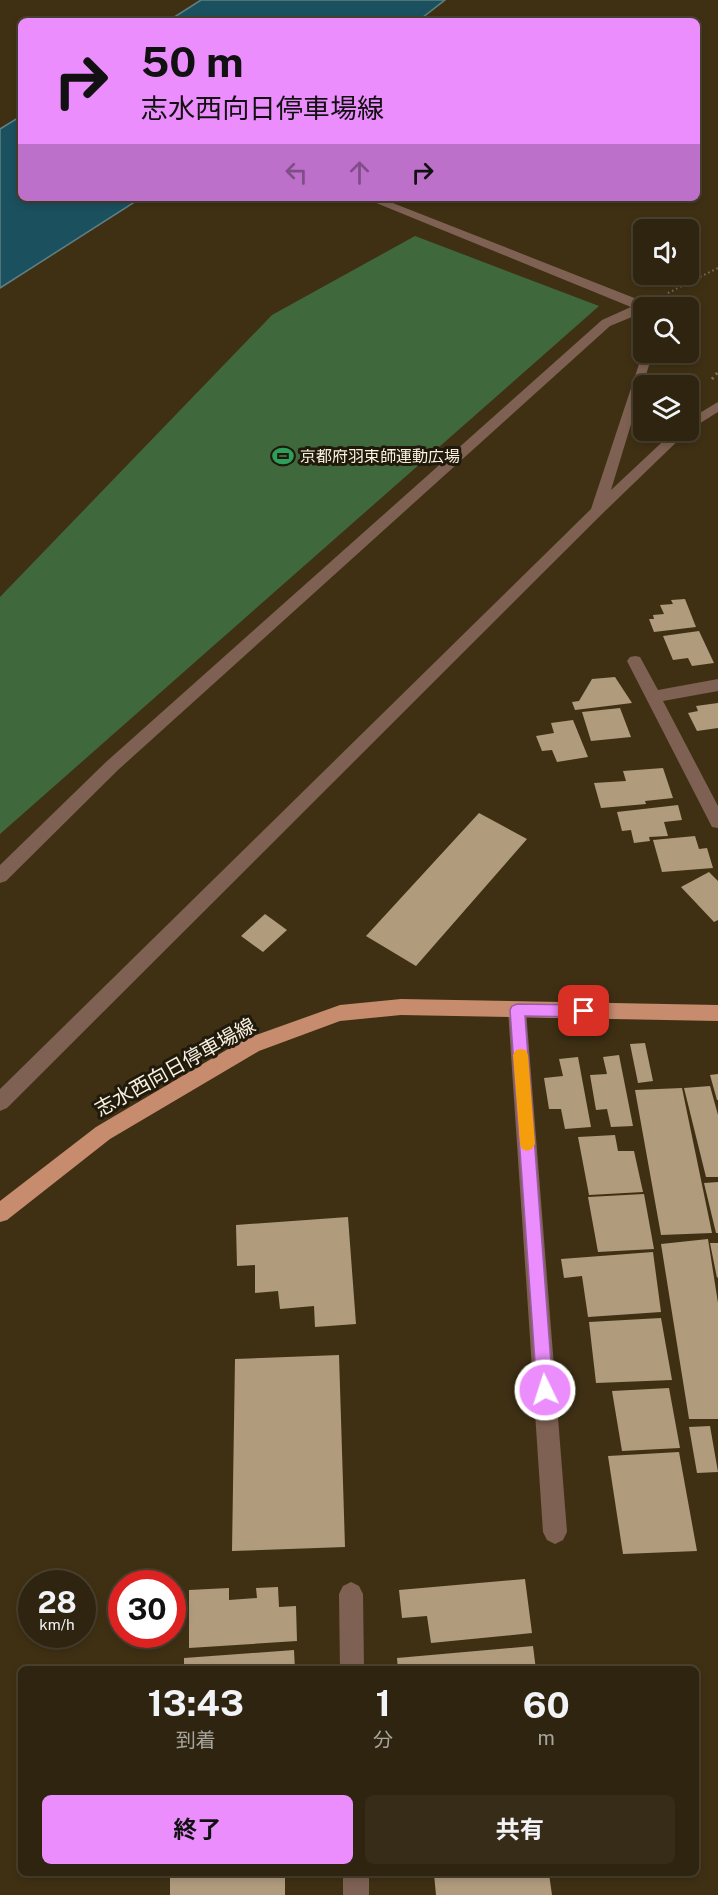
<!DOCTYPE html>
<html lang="ja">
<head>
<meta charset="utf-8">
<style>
	:root { --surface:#2f240f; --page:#372c18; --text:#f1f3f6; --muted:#a7a49e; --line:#4a412f; --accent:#eb8dfc }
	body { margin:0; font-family:"Public Sans","Noto Sans JP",sans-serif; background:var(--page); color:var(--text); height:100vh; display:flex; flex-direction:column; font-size:22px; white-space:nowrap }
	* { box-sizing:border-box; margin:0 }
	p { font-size:20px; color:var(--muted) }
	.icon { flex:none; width:33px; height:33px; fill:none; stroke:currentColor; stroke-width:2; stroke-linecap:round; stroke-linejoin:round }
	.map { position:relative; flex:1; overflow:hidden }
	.drawer { position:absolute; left:18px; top:1666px; width:681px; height:210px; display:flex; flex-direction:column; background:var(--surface); border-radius:9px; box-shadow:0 3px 9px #0003,0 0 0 2px var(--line) }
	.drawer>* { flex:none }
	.banner { position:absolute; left:18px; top:18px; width:682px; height:183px; border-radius:9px; box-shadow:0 3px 9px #0003,0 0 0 2px var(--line); background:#eb8dfc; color:#111; overflow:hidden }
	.controls { position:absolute; left:633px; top:219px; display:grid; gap:12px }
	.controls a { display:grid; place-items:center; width:66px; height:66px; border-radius:9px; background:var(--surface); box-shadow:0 3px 9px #0003,0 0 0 2px var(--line); font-size:30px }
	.speed { position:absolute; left:18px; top:1570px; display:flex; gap:12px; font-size:30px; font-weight:700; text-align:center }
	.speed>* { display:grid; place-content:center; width:78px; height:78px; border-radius:50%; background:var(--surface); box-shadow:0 3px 9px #0003,0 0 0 2px var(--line); line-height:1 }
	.speed small { font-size:15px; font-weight:400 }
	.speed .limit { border:9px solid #d22; background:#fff; color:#111 }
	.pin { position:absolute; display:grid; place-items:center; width:51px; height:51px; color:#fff; margin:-26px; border-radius:12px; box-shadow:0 3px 9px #0006 }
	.me { position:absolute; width:66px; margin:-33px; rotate:356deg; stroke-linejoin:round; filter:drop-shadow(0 0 4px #0008) }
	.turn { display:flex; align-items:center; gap:21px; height:126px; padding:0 24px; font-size:27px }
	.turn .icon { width:78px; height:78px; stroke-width:2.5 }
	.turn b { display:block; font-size:42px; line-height:51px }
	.lanes { display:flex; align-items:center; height:57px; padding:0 24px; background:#0003; justify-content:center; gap:30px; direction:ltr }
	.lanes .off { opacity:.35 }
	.eta { display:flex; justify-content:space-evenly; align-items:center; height:102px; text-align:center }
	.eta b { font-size:36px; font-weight:700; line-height:42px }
	.button { display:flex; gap:12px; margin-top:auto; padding:12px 24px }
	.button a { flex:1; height:69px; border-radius:9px; background:var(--accent); color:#111; font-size:24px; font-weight:700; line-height:69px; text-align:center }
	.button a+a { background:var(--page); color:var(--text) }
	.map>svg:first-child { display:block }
</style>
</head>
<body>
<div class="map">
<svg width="718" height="1895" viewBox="0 0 718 1895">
	<rect width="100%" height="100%" fill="#3f3014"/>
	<path fill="#3f693d" d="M 415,236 L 599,306 L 0,834 L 0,597 L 272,315 Z"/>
	<path fill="#1b505e" stroke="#5e8085" stroke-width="1.5" d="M 201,0 L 445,0 L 418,21 L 168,21 Z
		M 21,116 L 21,198 L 141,198 L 0,288 L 0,129 Z"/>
	<path fill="#b09b7d" d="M 685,599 L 696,627 L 654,632 L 649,619 L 654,619 L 653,615 L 664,614 L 660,605 L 673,604 L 671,600 Z
		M 699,631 L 714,663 L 692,666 L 688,658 L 673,660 L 663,636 Z
		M 615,677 L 632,703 L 575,710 L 572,702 L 579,701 L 592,679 Z
		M 718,703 L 718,728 L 697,731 L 688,713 L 698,711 L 696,706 Z
		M 620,708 L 631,737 L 591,741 L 582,712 Z
		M 573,720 L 588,757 L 557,762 L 552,750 L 542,751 L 536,736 L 554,733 L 551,723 Z
		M 663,768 L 673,798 L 645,801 L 646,804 L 601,808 L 594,783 L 626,781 L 623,771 Z
		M 678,805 L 682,820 L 664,822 L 668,836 L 649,837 L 650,841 L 634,843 L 631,830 L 622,831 L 617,812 Z
		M 479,813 L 527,839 L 416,966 L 366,936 Z
		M 695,836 L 699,849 L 707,848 L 713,868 L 662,872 L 653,840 Z
		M 709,872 L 718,881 L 718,920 L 714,922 L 681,887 Z
		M 265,914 L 287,930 L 263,952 L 241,936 Z
		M 645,1043 L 653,1081 L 638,1083 L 630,1044 Z
		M 619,1055 L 633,1126 L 611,1127 L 607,1109 L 596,1110 L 590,1075 L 607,1074 L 603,1057 Z
		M 578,1057 L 591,1127 L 565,1129 L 561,1109 L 549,1109 L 544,1078 L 563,1076 L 559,1059 Z
		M 718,1074 L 718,1100 L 717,1100 L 710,1075 Z
		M 710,1086 L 718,1115 L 718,1177 L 706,1177 L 684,1088 Z
		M 682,1088 L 712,1233 L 661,1235 L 635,1090 Z
		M 615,1135 L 618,1151 L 634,1151 L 643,1192 L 589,1195 L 578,1137 Z
		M 718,1182 L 718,1233 L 716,1233 L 704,1183 Z
		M 644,1194 L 654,1249 L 598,1252 L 588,1197 Z
		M 348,1217 L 356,1324 L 315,1327 L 314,1306 L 280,1309 L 278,1291 L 255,1293 L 255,1265 L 237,1266 L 236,1225 Z
		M 708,1239 L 718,1303 L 718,1419 L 689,1419 L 661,1244 Z
		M 710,1243 L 718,1243 L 718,1277 L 717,1278 Z
		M 653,1252 L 661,1312 L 588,1317 L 582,1276 L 564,1278 L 561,1259 Z
		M 661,1318 L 672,1380 L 596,1383 L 589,1322 Z
		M 339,1355 L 345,1547 L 232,1551 L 235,1359 Z
		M 669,1388 L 680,1448 L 622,1451 L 612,1391 Z
		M 710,1426 L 718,1472 L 697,1473 L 689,1427 Z
		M 679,1452 L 697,1551 L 623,1554 L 608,1456 Z
		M 525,1579 L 532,1633 L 431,1643 L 427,1616 L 402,1618 L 399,1590 Z
		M 278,1587 L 279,1607 L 296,1606 L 297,1641 L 189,1648 L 189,1590 L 229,1588 L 229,1600 L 257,1598 L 256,1588 Z
		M 533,1646 L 536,1670 L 398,1670 L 397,1658 Z
		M 294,1650 L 295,1670 L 184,1670 L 184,1658 Z
		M 170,1874 L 285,1874 L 285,1895 L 170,1895 Z
		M 434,1874 L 549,1874 L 552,1895 L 436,1895 Z"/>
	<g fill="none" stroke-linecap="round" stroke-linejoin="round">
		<path stroke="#7b6e56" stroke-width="2" stroke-dasharray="1.5 3" stroke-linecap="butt" d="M 668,293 L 718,268"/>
		<path stroke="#7b6e56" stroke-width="3" stroke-dasharray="2 4" stroke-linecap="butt" d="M 712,379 L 718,372"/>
		<path fill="#7e6152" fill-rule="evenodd" d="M 364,198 L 380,198 L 647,303 L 650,308 L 644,308 L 644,312 L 610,326 L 118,770 L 6,881 L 0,883 L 0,865 L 106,762 L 602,320 L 631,307 Z
			M 644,349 L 644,352 L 653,352 L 611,490 L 675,430 L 688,430 L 688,420 L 718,402 L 718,412 L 689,430 L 602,514 L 7,1108 L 0,1111 L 0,1089 L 591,509 Z
			M 635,656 L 640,657 L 658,690 L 718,679 L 718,691 L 663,701 L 718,806 L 718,828 L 712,827 L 627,661 L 630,657 Z
			M 517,1002 L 524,1004 L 526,1010 L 567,1532 L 563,1540 L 555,1544 L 547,1540 L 543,1532 L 508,1010 L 510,1004 Z
			M 351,1582 L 359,1586 L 363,1594 L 364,1670 L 340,1670 L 339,1594 L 343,1586 Z
			M 343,1874 L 369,1874 L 369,1895 L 343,1895 Z"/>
		<path fill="#c78c6e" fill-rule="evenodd" d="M 401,999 L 718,1005 L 718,1021 L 401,1015 L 340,1021 L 259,1051 L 110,1139 L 7,1220 L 0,1222 L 0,1201 L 96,1127 L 245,1039 L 340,1005 Z"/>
	</g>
	<path fill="#eb8dfc" stroke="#995ca4" stroke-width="1.5" d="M 517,1004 L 584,1005 L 589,1006 L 591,1011 L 589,1015 L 584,1017 L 525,1016 L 553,1390 L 551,1396 L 545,1398 L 539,1396 L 537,1390 L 510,1010 L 512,1006 Z"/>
	<path fill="#f59e0b" d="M 521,1049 L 526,1050 L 528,1055 L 535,1144 L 532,1149 L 527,1151 L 522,1149 L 520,1144 L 513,1055 L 516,1050 Z"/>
	<defs>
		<symbol id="stadium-bare" viewBox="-9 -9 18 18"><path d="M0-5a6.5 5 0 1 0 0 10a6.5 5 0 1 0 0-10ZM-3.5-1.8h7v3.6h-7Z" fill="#2e9e5b" stroke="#201a0d" stroke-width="2.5" paint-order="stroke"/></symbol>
	</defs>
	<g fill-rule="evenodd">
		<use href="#stadium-bare" x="268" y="441" width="30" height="30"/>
	</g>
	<g text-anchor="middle" stroke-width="6" stroke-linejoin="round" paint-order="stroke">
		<g font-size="16" fill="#faf0e0" stroke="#201a0d" text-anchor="start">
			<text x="300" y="462">京都府羽束師運動広場</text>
		</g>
		<g font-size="20" fill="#faf0e0" stroke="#201a0d">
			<text transform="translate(175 1067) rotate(-29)" y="7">志水西向日停車場線</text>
		</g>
	</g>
</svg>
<div class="controls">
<a><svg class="icon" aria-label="sound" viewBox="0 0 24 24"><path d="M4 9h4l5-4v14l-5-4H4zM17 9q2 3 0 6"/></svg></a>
<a><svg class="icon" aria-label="search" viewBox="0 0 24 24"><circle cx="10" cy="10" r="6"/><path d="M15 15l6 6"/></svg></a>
<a><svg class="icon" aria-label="layers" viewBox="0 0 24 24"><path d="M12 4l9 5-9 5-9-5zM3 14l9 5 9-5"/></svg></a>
</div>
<div class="speed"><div>28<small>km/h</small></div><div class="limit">30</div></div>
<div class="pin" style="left:584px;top:1011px;background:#d93025"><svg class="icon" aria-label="arrive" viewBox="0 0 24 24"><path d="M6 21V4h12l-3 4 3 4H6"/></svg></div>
<svg class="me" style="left:545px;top:1390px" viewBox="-20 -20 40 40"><circle r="17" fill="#eb8dfc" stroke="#fff" stroke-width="3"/><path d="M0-11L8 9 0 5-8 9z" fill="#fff"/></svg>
<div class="banner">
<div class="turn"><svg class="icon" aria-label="right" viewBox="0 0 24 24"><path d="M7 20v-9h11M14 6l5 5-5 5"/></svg><div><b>50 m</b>志水西向日停車場線</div></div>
<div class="lanes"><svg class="icon off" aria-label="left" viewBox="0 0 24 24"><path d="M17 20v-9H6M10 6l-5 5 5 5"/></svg><svg class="icon off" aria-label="ahead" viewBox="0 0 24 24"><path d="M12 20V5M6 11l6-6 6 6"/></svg><svg class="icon" aria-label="right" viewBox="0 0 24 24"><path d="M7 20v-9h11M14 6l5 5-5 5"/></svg></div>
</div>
<section class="drawer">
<div class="eta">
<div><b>13:43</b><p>到着</p></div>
<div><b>1</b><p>分</p></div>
<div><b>60</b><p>m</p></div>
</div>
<div class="button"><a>終了</a><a>共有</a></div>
</section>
</div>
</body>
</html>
